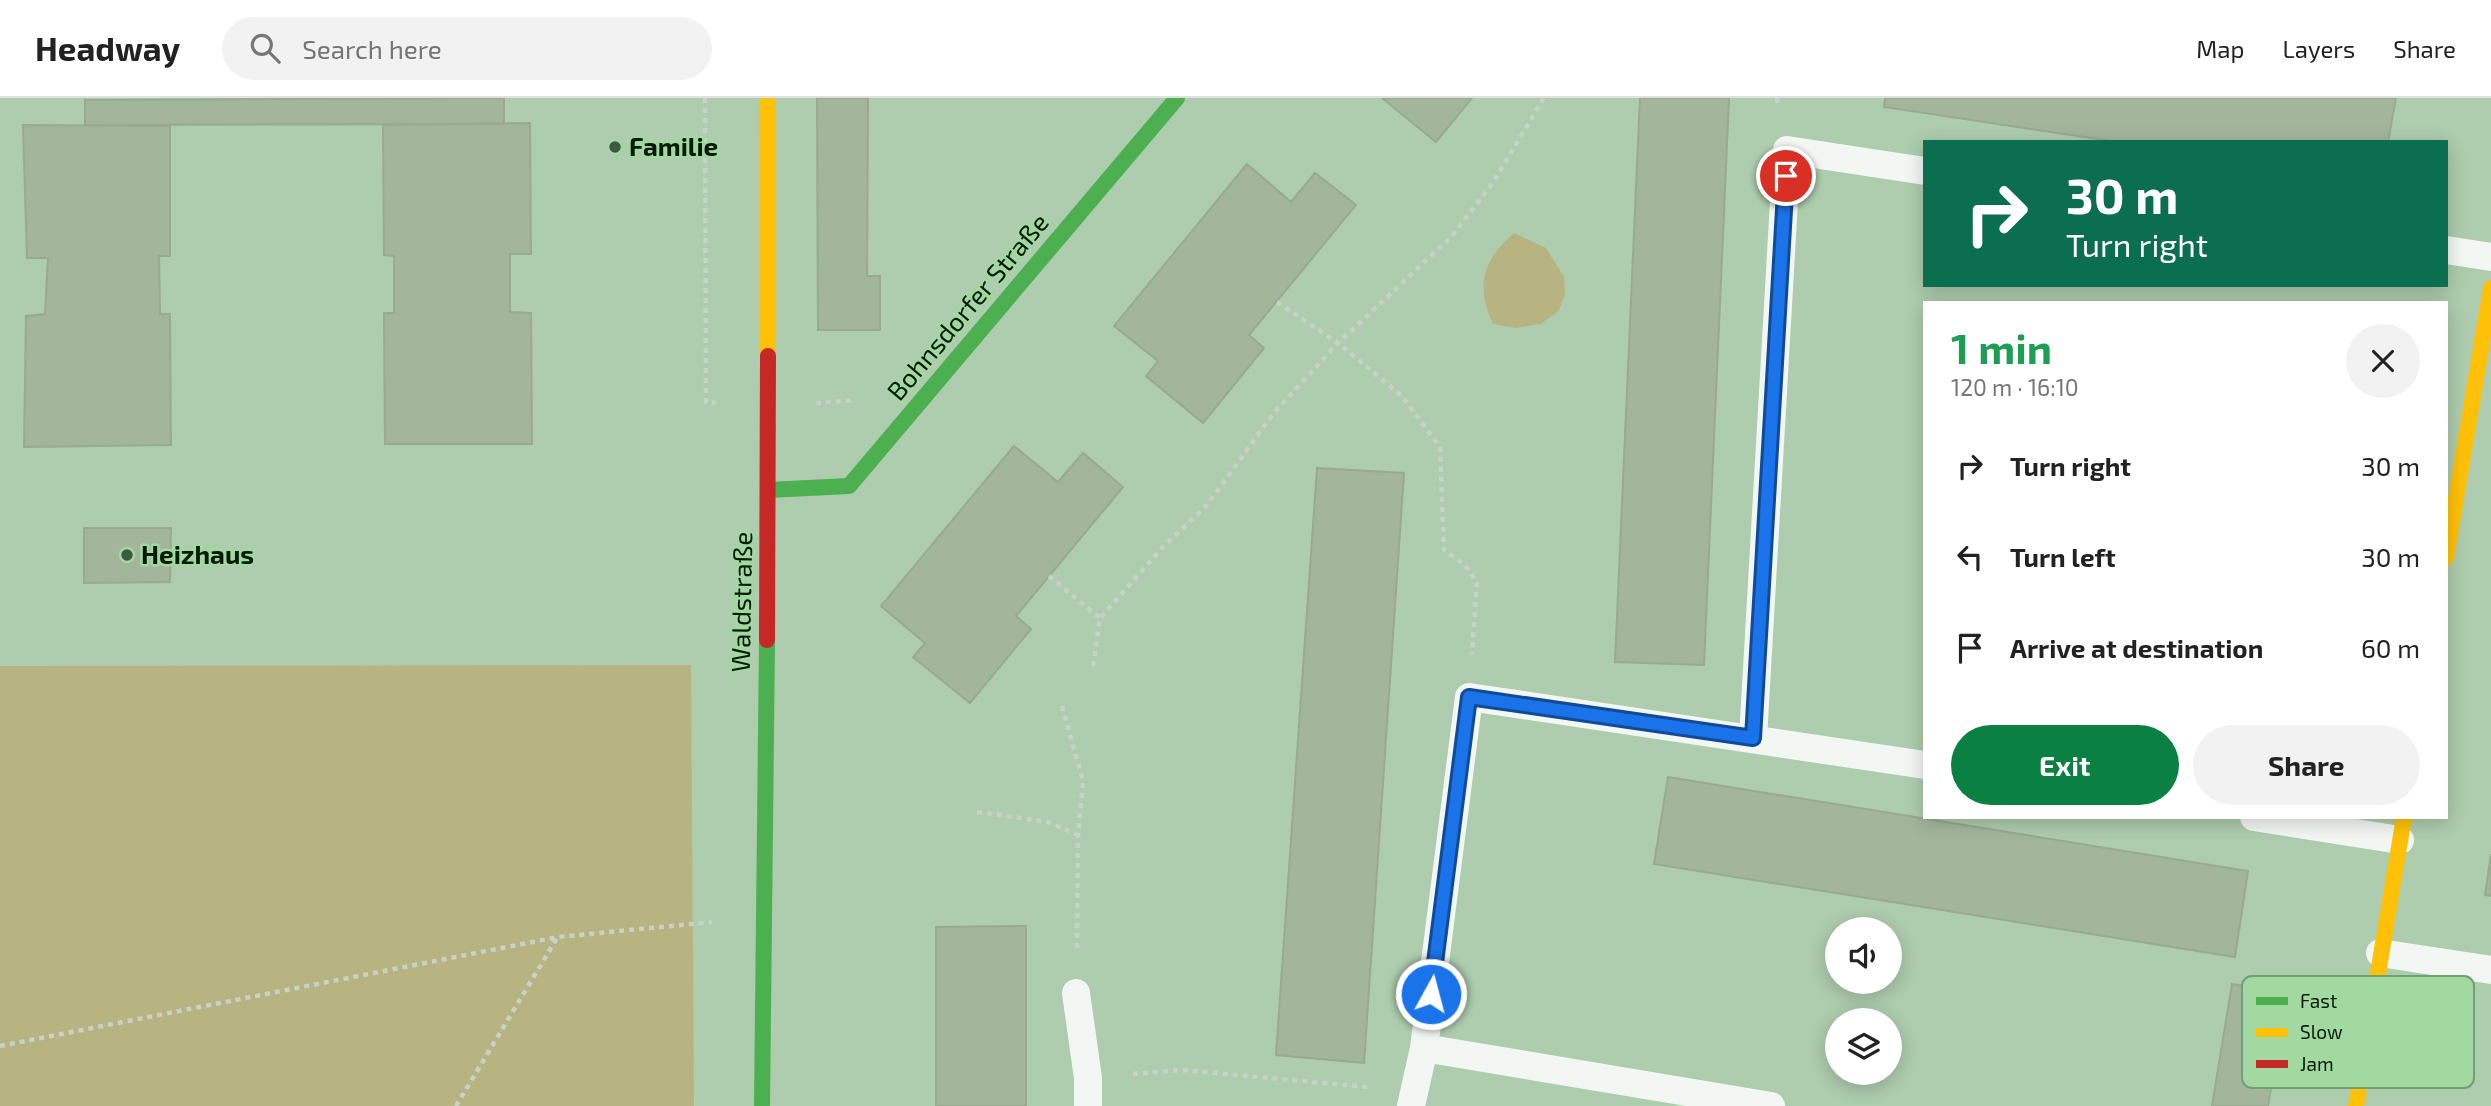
<!DOCTYPE html>
<html lang="en">
<head>
<meta charset="utf-8">
<style>
	:root { --surface:#fff; --page:#f2f2f2; --text:#222; --muted:#767676; --line:#e0e0e0; --accent:#0b8043 }
	body { margin:0; font-family:"Exo 2",sans-serif; background:var(--page); color:var(--text); height:100vh; display:flex; flex-direction:column; font-size:26px; white-space:nowrap }
	* { box-sizing:border-box; margin:0 }
	p { font-size:23px; color:var(--muted) }
	.icon { flex:none; width:38px; height:38px; fill:none; stroke:currentColor; stroke-width:2; stroke-linecap:round; stroke-linejoin:round }
	.map { position:relative; flex:1; overflow:hidden }
	.drawer { position:absolute; left:1923px; top:203px; width:525px; height:518px; display:flex; flex-direction:column; background:var(--surface); border-radius:0px; box-shadow:0 4px 18px #0003 }
	.drawer>* { flex:none }
	.top-card { position:absolute; left:1923px; top:42px; width:525px; height:147px; border-radius:0px; box-shadow:0 4px 18px #0003; background:#0b6e4f; color:#fff; overflow:hidden }
	.tools { position:absolute; left:1825px; top:819px; display:grid; gap:14px }
	.tools a { display:grid; place-items:center; width:77px; height:77px; border-radius:50%; background:var(--surface); box-shadow:0 4px 18px #0003; font-size:35px }
	.pin { position:absolute; display:grid; place-items:center; width:60px; height:60px; color:#fff; margin:-30px; border:4px solid #fff; border-radius:50%; box-shadow:0 2px 7px #0007 }
	.me { position:absolute; width:77px; margin:-38px; rotate:7deg; stroke-linejoin:round; filter:drop-shadow(0 0 5px #0008) }
	.turn { display:flex; align-items:center; gap:24px; height:147px; padding:0 28px; font-size:32px }
	.turn .icon { width:91px; height:91px; stroke-width:2.5 }
	.turn b { display:block; font-size:49px; line-height:60px }
	.round { display:grid; place-items:center; flex:none; width:74px; height:74px; border-radius:37px; background:var(--page) }
	.headline { display:flex; align-items:center; justify-content:space-between; height:119px; padding:0 28px }
	h1 { font-size:42px; font-weight:700; line-height:52px; color:#1e9e55 }
	.primary-button { display:flex; gap:14px; margin-top:auto; padding:14px 28px }
	.primary-button a { flex:1; height:80px; border-radius:42px; background:var(--accent); color:#fff; font-size:28px; font-weight:700; line-height:80px; text-align:center }
	.primary-button a+a { background:var(--page); color:var(--text) }
	ul { padding:0; list-style:none }
	li { display:flex; align-items:center; gap:21px; height:91px; padding:0 28px }
	li div { flex:1 }
	li b { display:block; font-size:26px }
	li em { font-style:normal }
	header { display:flex; align-items:center; gap:42px; box-sizing:border-box; height:98px; padding:0 35px; background:var(--surface); border-bottom:2px solid var(--line) }
	header strong { font-size:33px }
	nav { display:flex; gap:38px; margin-inline-start:auto; font-size:24px }
	.search { width:490px; height:63px; background:var(--page); display:flex; align-items:center; gap:18px; box-sizing:border-box; padding:0 24px; border-radius:38px; color:var(--muted); font-size:26px }
	.map>svg:first-child { display:block }
</style>
</head>
<body>
<header>
<strong>Headway</strong>
<div class="search"><svg class="icon" aria-label="search" viewBox="0 0 24 24"><circle cx="10" cy="10" r="6"/><path d="M15 15l6 6"/></svg>Search here</div>
<nav><a>Map</a><a>Layers</a><a>Share</a></nav>
</header>
<div class="map">
<svg width="2491" height="1008" viewBox="0 0 2491 1008">
	<rect width="100%" height="100%" fill="#aeccae"/>
	<path fill="#b8b481" d="M 1514,135 L 1546,150 L 1564,179 L 1565,197 L 1558,214 L 1541,226 L 1515,230 L 1493,226 C 1475,187 1483,162 1514,135 Z
		M 691,567 L 694,1008 L 0,1008 L 0,568 Z"/>
	<path fill="#a3b69b" stroke="#98aa90" stroke-width="2" d="M 504,0 L 504,26 L 85,27 L 85,2 Z
		M 817,0 L 868,0 L 867,178 L 880,178 L 880,232 L 818,232 Z
		M 1382,0 L 1472,0 L 1436,44 Z
		M 1640,0 L 1729,0 L 1704,567 L 1615,564 Z
		M 1885,0 L 2396,0 L 2388,44 L 2118,44 L 1884,9 Z
		M 530,25 L 531,156 L 510,156 L 510,214 L 531,215 L 532,346 L 385,346 L 384,215 L 394,215 L 394,158 L 384,157 L 383,27 Z
		M 23,27 L 170,28 L 170,158 L 159,158 L 160,216 L 170,216 L 171,347 L 24,349 L 26,218 L 45,216 L 48,160 L 27,160 Z
		M 1247,66 L 1291,104 L 1315,75 L 1356,107 L 1249,237 L 1264,250 L 1203,325 L 1146,278 L 1158,263 L 1114,228 Z
		M 1014,348 L 1058,384 L 1083,355 L 1123,389 L 1016,518 L 1031,531 L 970,605 L 913,559 L 925,545 L 881,508 Z
		M 1317,370 L 1404,375 L 1364,965 L 1276,957 Z
		M 84,430 L 171,430 L 170,484 L 84,485 Z
		M 1668,679 L 2248,773 L 2235,859 L 1654,766 Z
		M 2491,756 L 2491,798 L 2485,797 Z
		M 1026,828 L 1026,1008 L 936,1008 L 936,829 Z
		M 2232,886 L 2287,895 L 2268,1008 L 2212,1008 Z"/>
	<g fill="none" stroke-linecap="round" stroke-linejoin="round">
		<path stroke="#c8d2c8" stroke-width="4.5" stroke-dasharray="5 5" stroke-linecap="butt" d="M 705,0 L 706,304 L 716,305
			M 1777,0 L 1779,10
			M 1277,204 L 1338,245 L 1402,298 L 1440,349 L 1444,452 L 1465,467 L 1477,485 L 1472,556
			M 816,305 L 856,302
			M 1049,478 L 1100,520
			M 1093,568 L 1100,520 L 1162,450 L 1207,407 L 1273,316 L 1338,245 L 1451,139 L 1492,86 L 1544,0
			M 1062,608 L 1083,683 L 1078,737 L 1077,853
			M 977,714 L 1048,724 L 1078,737
			M 0,948 L 558,839 L 712,824
			M 1133,976 L 1182,972 L 1368,989
			M 456,1008 L 557,840"/>
		<path stroke="#f3f7f3" stroke-width="28" d="M 2446,152 L 2491,159
			M 1753,640 L 1787,52 L 1925,73
			M 2254,719 L 2400,742
			M 2380,855 L 2491,872
			M 1076,895 L 1088,980 L 1088,1008
			M 1424,950 L 1771,1008
			M 1411,1008 L 1424,950 L 1469,599 L 1925,667"/>
		<path stroke="#4caf50" stroke-width="16" d="M 768,392 L 849,388 L 1177,0
			M 762,1008 L 767,542"/>
		<path stroke="#ffc107" stroke-width="16" d="M 767,0 L 768,258
			M 2446,460 L 2491,190
			M 2356,1008 L 2404,719"/>
		<path stroke="#c62828" stroke-width="16" d="M 767,542 L 768,258"/>
	</g>
	<g fill="none" stroke-linecap="round" stroke-linejoin="round">
		<defs>
			<path id="route" d="M 1431,896 L 1469,599 L 1753,640 L 1786,78"/>
		</defs>
		<use href="#route" stroke="#114b97" stroke-width="18"/>
		<use href="#route" stroke="#1a73e8" stroke-width="12"/>
	</g>
	<g fill="#405841" stroke="#a1d9a1" stroke-width="2.5">
		<circle cx="615" cy="49" r="7"/>
		<circle cx="127" cy="457" r="7"/>
	</g>
	<g text-anchor="middle" stroke-width="5" stroke-linejoin="round" paint-order="stroke">
		<g font-size="26" font-weight="bold" fill="#051a06" stroke="#a1d9a1" text-anchor="start">
			<text x="629" y="58">Familie</text>
			<text x="141" y="466">Heizhaus</text>
		</g>
		<g font-size="26" fill="#051a06" stroke="#a1d9a1">
			<text transform="translate(968 209) rotate(-50)" y="9">Bohnsdorfer Straße</text>
			<text transform="translate(742 504) rotate(-89)" y="9">Waldstraße</text>
		</g>
	</g>
	<rect x="2242" y="878" width="232" height="112" rx="10" fill="#a1d9a1" stroke="#72a072" stroke-width="2"/>
	<rect x="2256" y="899" width="32" height="8" fill="#4caf50"/>
	<rect x="2256" y="930" width="32" height="9" fill="#ffc107"/>
	<rect x="2256" y="962" width="32" height="8" fill="#c62828"/>
	<g font-size="19" fill="#051a06">
		<text x="2300" y="910">Fast</text>
		<text x="2300" y="941">Slow</text>
		<text x="2300" y="973">Jam</text>
	</g>
</svg>
<div class="tools">
<a><svg class="icon" aria-label="sound" viewBox="0 0 24 24"><path d="M4 9h4l5-4v14l-5-4H4zM17 9q2 3 0 6"/></svg></a>
<a><svg class="icon" aria-label="layers" viewBox="0 0 24 24"><path d="M12 4l9 5-9 5-9-5zM3 14l9 5 9-5"/></svg></a>
</div>
<div class="pin" style="left:1786px;top:78px;background:#d93025"><svg class="icon" aria-label="arrive" viewBox="0 0 24 24"><path d="M6 21V4h12l-3 4 3 4H6"/></svg></div>
<svg class="me" style="left:1431px;top:896px" viewBox="-20 -20 40 40"><circle r="17" fill="#1a73e8" stroke="#fff" stroke-width="3"/><path d="M0-11L8 9 0 5-8 9z" fill="#fff"/></svg>
<div class="top-card">
<div class="turn"><svg class="icon" aria-label="right" viewBox="0 0 24 24"><path d="M7 20v-9h11M14 6l5 5-5 5"/></svg><div><b>30 m</b>Turn right</div></div>
</div>
<section class="drawer">
<div class="headline"><div><h1>1 min</h1><p>120 m · 16:10</p></div><a class="round"><svg class="icon" aria-label="close" viewBox="0 0 24 24"><path d="M6 6l12 12M18 6L6 18"/></svg></a></div>
<ul>
<li><svg class="icon" aria-label="right" viewBox="0 0 24 24"><path d="M7 20v-9h11M14 6l5 5-5 5"/></svg><div><b>Turn right</b></div><em>30 m</em></li>
<li><svg class="icon" aria-label="left" viewBox="0 0 24 24"><path d="M17 20v-9H6M10 6l-5 5 5 5"/></svg><div><b>Turn left</b></div><em>30 m</em></li>
<li><svg class="icon" aria-label="arrive" viewBox="0 0 24 24"><path d="M6 21V4h12l-3 4 3 4H6"/></svg><div><b>Arrive at destination</b></div><em>60 m</em></li>
</ul>
<div class="primary-button"><a>Exit</a><a>Share</a></div>
</section>
</div>
</body>
</html>
